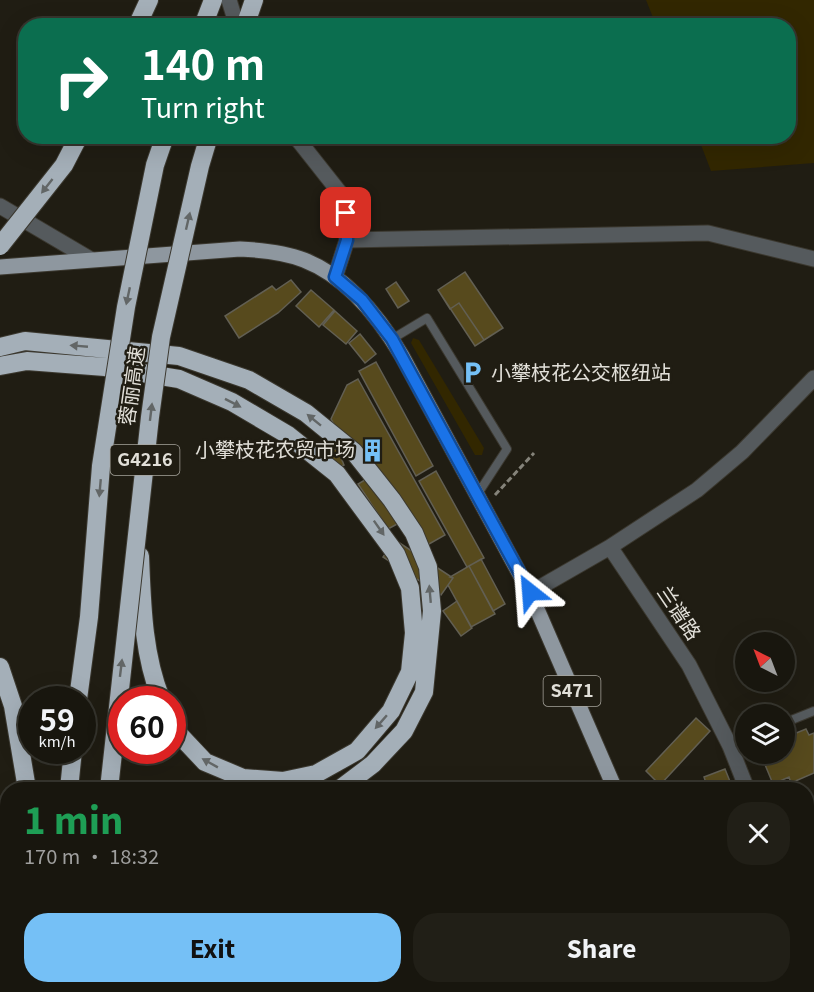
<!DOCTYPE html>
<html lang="en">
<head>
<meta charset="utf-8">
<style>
	:root { --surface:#18160e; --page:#211f17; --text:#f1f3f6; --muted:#9f9f9e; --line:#36352e; --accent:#75c0f6 }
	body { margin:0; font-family:Georgia,"Noto Sans SC",serif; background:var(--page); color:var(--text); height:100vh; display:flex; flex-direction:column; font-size:22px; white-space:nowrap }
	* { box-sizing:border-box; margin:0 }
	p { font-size:20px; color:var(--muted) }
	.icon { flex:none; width:33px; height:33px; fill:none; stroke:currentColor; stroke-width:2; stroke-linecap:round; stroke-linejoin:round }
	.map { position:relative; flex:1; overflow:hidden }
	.drawer { position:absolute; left:0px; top:782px; width:814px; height:212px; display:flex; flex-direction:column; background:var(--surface); border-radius:24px 24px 0 0; box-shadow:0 6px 24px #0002,0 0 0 2px var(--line) }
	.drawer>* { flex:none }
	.hud { position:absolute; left:18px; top:18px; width:778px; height:126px; border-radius:24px; box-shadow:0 6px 24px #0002,0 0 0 2px var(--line); background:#0b6e4f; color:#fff; overflow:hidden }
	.needle { width:39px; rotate:318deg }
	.tools { position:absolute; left:735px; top:632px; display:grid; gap:12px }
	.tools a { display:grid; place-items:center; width:60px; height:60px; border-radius:50%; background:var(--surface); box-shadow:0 6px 24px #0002,0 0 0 2px var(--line); font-size:30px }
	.speed { position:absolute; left:18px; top:686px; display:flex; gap:12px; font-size:30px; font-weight:700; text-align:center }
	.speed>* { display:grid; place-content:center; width:78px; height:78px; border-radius:50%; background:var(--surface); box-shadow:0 6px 24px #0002,0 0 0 2px var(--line); line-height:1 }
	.speed small { font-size:15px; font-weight:400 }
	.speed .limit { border:9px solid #d22; background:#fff; color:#111 }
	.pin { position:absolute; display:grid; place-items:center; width:51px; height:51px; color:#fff; margin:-26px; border-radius:12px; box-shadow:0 3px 9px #0006 }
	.me { position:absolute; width:66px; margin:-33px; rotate:332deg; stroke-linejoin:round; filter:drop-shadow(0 0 4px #0008) }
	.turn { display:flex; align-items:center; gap:21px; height:126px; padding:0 24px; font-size:27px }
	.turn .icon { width:78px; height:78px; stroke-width:2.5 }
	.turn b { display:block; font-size:42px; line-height:51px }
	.round { display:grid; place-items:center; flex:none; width:63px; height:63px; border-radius:24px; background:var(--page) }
	.head { display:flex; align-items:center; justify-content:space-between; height:102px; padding:0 24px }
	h1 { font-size:36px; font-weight:800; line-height:45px; color:#1e9e55 }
	.cta { display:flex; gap:12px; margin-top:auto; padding:12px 24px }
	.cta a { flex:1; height:69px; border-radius:24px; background:var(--accent); color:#111; font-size:24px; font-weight:800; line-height:69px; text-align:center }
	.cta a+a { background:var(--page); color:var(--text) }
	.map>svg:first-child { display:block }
</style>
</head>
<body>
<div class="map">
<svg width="814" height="992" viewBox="0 0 814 992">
	<rect width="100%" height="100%" fill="#201d13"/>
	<path fill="#322700" d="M 646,0 L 814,0 L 814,163 L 711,171 L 698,137 L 789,136 L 789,26 L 656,25 Z
		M 413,338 L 419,340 L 484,448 L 482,455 L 475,455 L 411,343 Z"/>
	<path fill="#574a1d" stroke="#625f53" stroke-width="1.5" d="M 465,272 L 503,328 L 475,346 L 438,290 Z
		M 465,272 L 503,328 L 484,340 L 459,303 L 450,309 L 438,290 Z
		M 291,280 L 301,292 L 278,313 L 239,338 L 225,316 L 272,286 L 276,290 Z
		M 396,282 L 409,301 L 398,308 L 386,289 Z
		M 311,290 L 334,310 L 319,327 L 296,306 Z
		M 335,311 L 357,331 L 346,344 L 323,325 Z
		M 360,334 L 376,354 L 365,363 L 349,343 Z
		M 376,362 L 433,466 L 416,476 L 359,371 Z
		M 358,379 L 445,535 L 422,548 L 399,523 L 388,529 L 358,484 L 365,480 L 331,419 L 347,385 Z
		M 337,448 L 344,465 L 325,472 L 319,455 Z
		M 436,471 L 484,558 L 467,567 L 419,481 Z
		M 395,540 L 453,578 L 441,595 L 383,557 Z
		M 481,559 L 505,604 L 493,611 L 469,566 Z
		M 469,566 L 495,614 L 471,627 L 448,585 L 453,578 L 450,577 Z
		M 457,601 L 472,628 L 461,636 L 443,611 Z
		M 696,718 L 710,731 L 660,785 L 646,771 Z
		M 806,729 L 809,735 L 814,733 L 814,773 L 791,783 L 789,777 L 773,784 L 761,755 L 784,753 L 784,738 Z
		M 725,769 L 733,789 L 708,789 L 704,777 Z"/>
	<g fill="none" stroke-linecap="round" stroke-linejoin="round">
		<defs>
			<path id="lane" d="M 392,339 L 427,318 L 507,449 L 477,495
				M 784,723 L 814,711
				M 730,746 L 746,739"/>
			<path id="street" d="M 229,0 L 237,26
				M 295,136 L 344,198 L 347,240 L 335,277
				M 0,206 L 90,259
				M 347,240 L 708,233 L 814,259
				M 610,547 L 697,490 L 742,452 L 814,378
				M 530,593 L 610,547 L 689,665 L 730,746 L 747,789
				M 807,939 L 814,952"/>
			<path id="primary" d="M 0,267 L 240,249 C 261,250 284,252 304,260 C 348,277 379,317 402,356 L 530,593 L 615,789
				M 706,986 L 709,992"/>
			<path id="highway" d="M 137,26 L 149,0
				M 203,26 L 213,0
				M 245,26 L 254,0
				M 0,347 L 25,341 L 179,356 L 249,380 L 306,413 L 354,452 L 392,500 L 414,533 L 428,567 L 432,611 L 424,692 L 404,731 L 373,764 L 340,789
				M 0,366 L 27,361 L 105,367 L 179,379 L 232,402 L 288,435 L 337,474 L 396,554 L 410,588 L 414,633 L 410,672 L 391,711 L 357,751 L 316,774 L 283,781 L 243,778 L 205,762 L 172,727
				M 140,556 C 142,605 143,654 161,699
				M 0,667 L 13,706 L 27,789
				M 69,789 L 73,750
				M 34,992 L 36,986
				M 81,992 L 82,986
				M 131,992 L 134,986
				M 202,992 L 216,986
				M 355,992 L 359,990"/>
		</defs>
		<use href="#lane" stroke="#3b382f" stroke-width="10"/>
		<use href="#street" stroke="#3b382f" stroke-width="17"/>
		<use href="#primary" stroke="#3b382f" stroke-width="17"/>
		<use href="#highway" stroke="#3b382f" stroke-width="20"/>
		<path stroke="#85837a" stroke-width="3" stroke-dasharray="6 3" stroke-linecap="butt" d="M 495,495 L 534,453"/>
		<use href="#lane" stroke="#555a5d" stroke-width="8"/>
		<use href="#street" stroke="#555a5d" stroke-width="15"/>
		<use href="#primary" stroke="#8e979f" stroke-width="15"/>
		<use href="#highway" stroke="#a4afb8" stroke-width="18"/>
		<defs>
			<path id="highway-bridge" d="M 0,246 L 64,165 L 79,136
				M 78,699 L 89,617 L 101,466 L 126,307 L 155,165 L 165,136
				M 109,789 L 150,417 L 161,337 L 200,166 L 209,136"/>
		</defs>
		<use href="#highway-bridge" stroke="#3b382f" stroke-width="20" stroke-linecap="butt"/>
		<use href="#highway-bridge" stroke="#a4afb8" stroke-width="18"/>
	</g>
	<defs><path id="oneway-solid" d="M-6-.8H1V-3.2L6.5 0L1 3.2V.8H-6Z" transform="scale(1.5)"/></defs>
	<g fill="#626666">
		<use href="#oneway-solid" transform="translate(47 186) rotate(128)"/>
		<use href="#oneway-solid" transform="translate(188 221) rotate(-77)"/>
		<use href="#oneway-solid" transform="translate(128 296) rotate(102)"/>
		<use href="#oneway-solid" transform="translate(79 346) rotate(-175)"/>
		<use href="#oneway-solid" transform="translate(233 403) rotate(27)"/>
		<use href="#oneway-solid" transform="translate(151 412) rotate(-83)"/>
		<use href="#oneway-solid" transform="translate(314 420) rotate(-141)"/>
		<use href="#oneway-solid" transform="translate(100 488) rotate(95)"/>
		<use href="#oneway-solid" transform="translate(379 528) rotate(55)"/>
		<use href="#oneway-solid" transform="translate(430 594) rotate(-95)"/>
		<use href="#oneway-solid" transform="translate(121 668) rotate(-83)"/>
		<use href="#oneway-solid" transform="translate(381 722) rotate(131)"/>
		<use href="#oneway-solid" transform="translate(210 763) rotate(-151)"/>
	</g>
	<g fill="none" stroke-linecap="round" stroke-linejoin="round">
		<defs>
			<path id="route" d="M 346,213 L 347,240 L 335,277 L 362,300 L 392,339 L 530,592"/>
		</defs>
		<use href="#route" stroke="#114b97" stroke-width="15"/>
		<use href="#route" stroke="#1a73e8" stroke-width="10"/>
	</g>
	<defs>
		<symbol id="parking-bare" viewBox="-9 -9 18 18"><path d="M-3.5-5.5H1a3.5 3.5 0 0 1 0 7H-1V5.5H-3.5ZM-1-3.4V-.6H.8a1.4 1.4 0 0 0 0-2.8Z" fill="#75c0f6" stroke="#201d13" stroke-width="2.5" paint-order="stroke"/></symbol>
		<symbol id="building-bare" viewBox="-9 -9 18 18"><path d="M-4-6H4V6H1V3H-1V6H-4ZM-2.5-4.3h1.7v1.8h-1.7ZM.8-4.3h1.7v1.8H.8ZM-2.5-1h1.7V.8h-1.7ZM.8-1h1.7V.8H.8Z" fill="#75c0f6" stroke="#201d13" stroke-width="2.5" paint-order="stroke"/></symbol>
	</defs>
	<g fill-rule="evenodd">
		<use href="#parking-bare" x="456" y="356" width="33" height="33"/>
		<use href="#building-bare" x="356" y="434" width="33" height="33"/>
	</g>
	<g text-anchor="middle" stroke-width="5" stroke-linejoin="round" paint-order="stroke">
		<g fill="#201d13" stroke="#a7a59d" stroke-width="1.5">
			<rect x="110.5" y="445" width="69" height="30" rx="4.5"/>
			<rect x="543.5" y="676" width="57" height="30" rx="4.5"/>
		</g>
		<g font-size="18" font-weight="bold" fill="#e1dfd8">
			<text x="145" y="466">G4216</text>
			<text x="572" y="697">S471</text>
		</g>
		<g font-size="20" fill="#e1dfd8" stroke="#201d13" text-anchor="start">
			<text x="491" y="380">小攀枝花公交枢纽站</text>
			<text x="355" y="457" text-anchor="end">小攀枝花农贸市场</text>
		</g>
		<g font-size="20" fill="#e1dfd8" stroke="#201d13">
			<text transform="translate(132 386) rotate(-82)" y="7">蓉丽高速</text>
			<text transform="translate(679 613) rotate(56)" y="7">兰谱路</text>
		</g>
	</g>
</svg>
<div class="tools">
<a><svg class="needle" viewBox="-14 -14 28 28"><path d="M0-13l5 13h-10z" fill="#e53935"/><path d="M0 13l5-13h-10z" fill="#9f9f9e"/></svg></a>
<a><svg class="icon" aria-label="layers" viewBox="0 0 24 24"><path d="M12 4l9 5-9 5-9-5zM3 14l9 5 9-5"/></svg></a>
</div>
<div class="speed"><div>59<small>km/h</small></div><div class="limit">60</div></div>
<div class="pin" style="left:346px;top:213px;background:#d93025"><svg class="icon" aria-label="arrive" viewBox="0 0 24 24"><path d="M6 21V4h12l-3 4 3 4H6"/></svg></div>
<svg class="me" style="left:530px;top:592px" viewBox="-20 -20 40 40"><path d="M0-17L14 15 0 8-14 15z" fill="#1a73e8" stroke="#fff" stroke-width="4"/></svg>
<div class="hud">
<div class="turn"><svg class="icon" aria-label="right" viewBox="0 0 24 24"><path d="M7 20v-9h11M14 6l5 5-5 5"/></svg><div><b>140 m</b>Turn right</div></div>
</div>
<section class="drawer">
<div class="head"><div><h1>1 min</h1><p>170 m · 18:32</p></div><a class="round"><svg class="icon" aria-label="close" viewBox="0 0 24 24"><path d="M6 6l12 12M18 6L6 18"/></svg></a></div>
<div class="cta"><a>Exit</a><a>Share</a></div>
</section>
</div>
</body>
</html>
